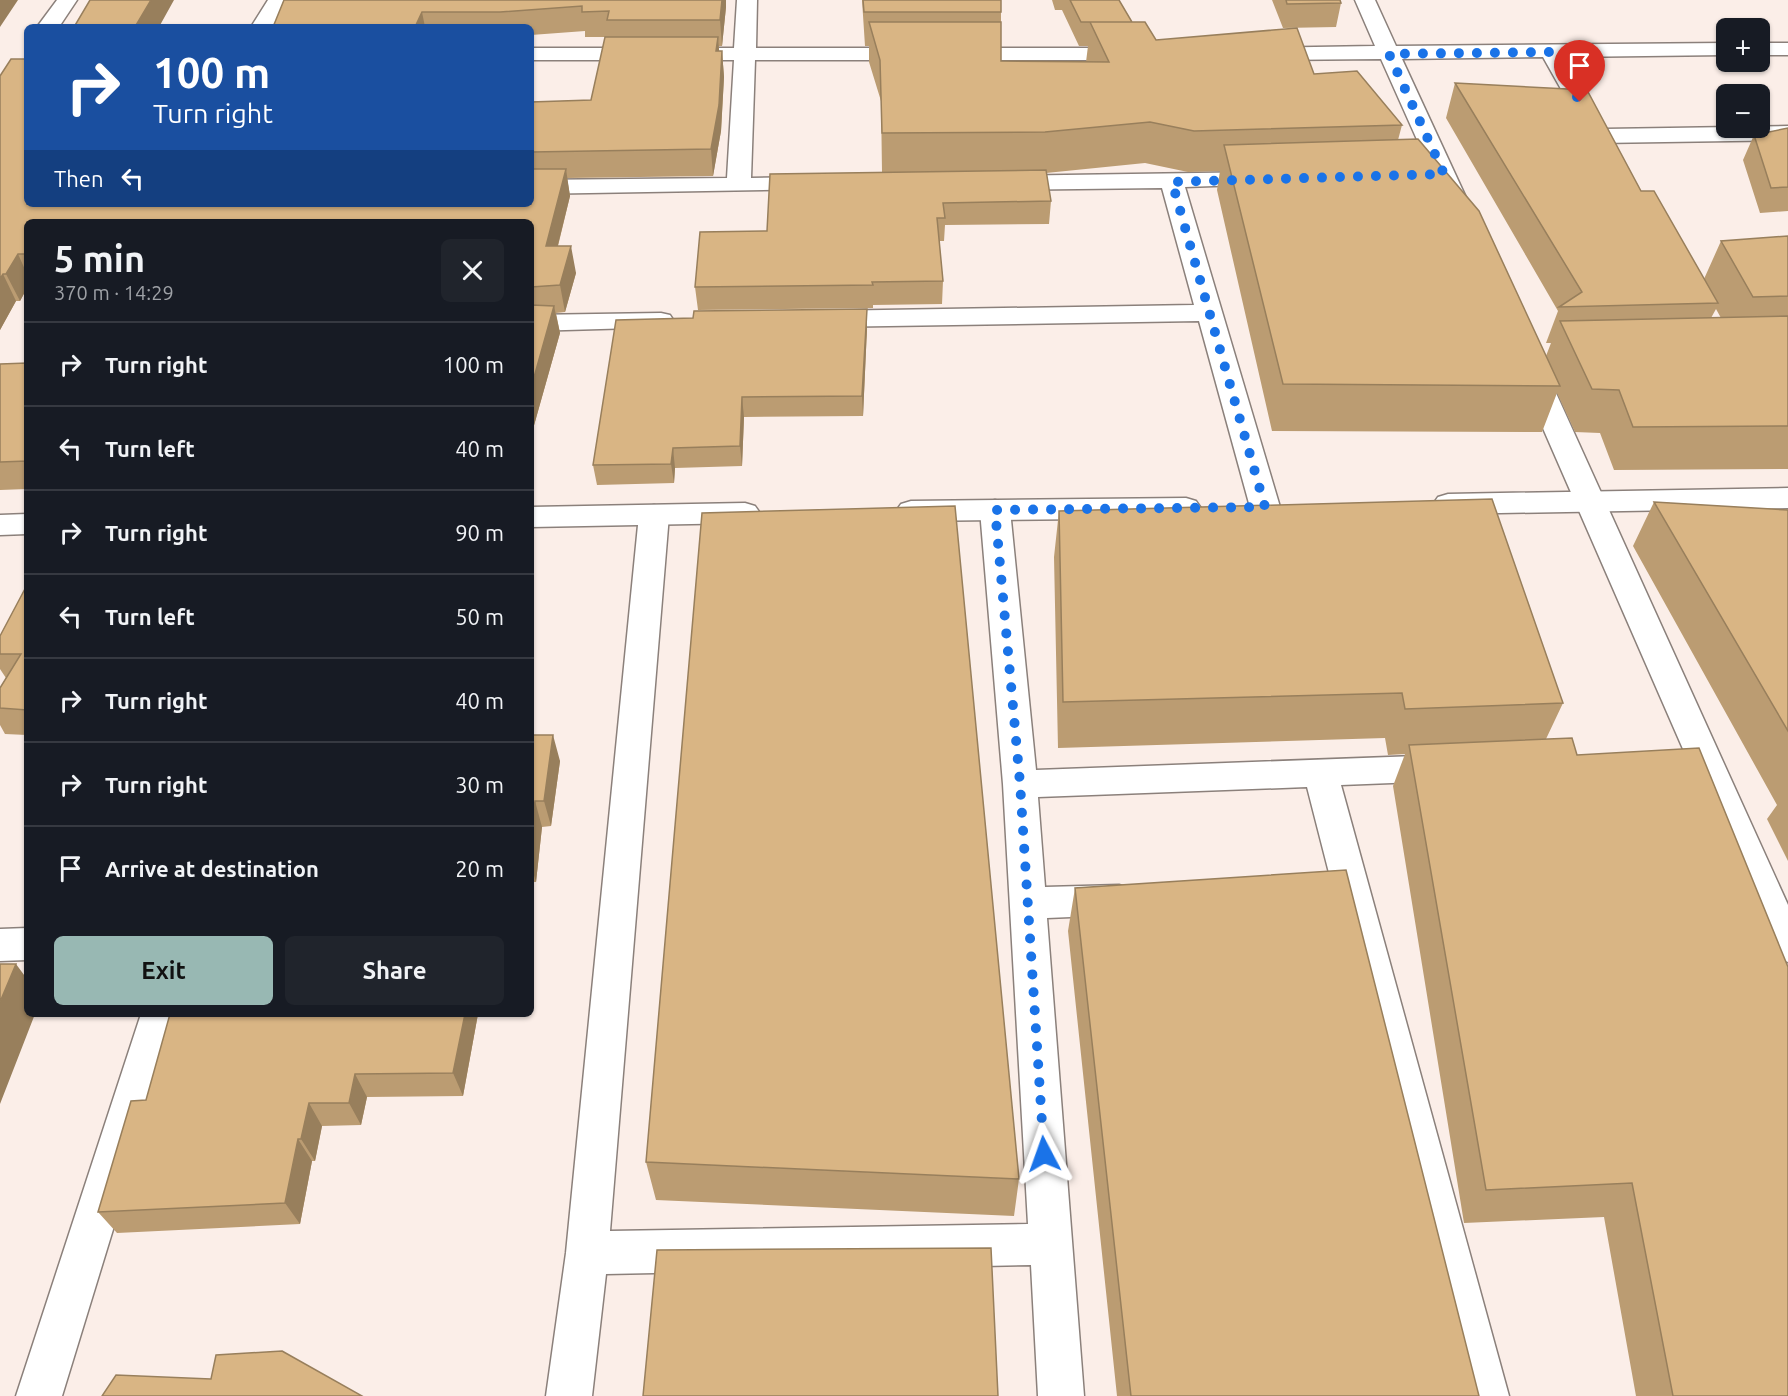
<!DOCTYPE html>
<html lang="en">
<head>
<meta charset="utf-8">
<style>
	:root { --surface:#171b24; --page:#20242c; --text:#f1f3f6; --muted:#9ea1a6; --line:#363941; --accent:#98b8b3 }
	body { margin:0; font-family:Ubuntu,sans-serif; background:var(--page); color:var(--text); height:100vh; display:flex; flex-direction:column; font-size:22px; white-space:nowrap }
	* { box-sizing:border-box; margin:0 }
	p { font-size:20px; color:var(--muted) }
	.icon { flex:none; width:33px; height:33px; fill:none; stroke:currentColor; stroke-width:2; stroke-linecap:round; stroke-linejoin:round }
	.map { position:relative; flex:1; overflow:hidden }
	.side { position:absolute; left:24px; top:219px; width:510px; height:798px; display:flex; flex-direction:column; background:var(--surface); border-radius:9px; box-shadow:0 2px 4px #0004 }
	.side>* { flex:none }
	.banner { position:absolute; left:24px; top:24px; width:510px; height:183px; border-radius:9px; box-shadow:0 2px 4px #0004; background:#1a4fa0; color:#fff; overflow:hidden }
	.fabs { position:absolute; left:1716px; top:18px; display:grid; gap:12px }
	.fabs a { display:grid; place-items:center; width:54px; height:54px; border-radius:9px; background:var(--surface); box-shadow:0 2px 4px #0004; font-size:30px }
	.pin { position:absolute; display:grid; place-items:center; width:51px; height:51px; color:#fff; margin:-62px -26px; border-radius:50% 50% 50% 0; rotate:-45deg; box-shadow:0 0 6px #0007 }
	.pin .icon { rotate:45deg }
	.me { position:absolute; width:66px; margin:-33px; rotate:356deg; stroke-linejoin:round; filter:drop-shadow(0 0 4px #0008) }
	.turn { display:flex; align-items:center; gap:21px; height:126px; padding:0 30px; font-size:27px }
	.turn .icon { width:78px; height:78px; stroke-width:2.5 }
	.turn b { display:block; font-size:42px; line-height:51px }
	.then { display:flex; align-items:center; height:57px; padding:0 30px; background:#0003; gap:12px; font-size:22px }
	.round { display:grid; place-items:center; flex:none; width:63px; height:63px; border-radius:9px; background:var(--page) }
	.headline { display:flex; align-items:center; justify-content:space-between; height:102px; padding:0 30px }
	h1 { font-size:36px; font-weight:700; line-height:45px }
	.action { display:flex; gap:12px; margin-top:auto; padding:12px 30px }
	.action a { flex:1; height:69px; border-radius:9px; background:var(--accent); color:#111; font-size:24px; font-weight:700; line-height:69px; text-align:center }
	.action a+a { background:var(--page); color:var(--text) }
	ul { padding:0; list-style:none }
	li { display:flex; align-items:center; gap:18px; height:84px; padding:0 30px; border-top:2px solid var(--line) }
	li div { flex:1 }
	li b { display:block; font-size:22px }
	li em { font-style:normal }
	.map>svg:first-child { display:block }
</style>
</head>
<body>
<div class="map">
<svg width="1788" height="1396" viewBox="0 0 1788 1396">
	<rect width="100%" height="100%" fill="#fbeee8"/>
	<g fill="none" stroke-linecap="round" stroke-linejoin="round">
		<defs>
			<path id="street" d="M 268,0 L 288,0 L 273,27 L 251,27 Z
				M 737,0 L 757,0 L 756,48 L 1132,48 L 1140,49 L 1143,54 L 1140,59 L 1132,60 L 755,60 L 751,178 L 814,177 L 822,179 L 826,184 L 822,189 L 531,194 L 531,180 L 727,178 L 734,60 L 531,60 L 531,48 L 734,48 Z
				M 1355,0 L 1375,0 L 1396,46 L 1726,43 L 1726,55 L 1565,57 L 1605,129 L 1788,126 L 1788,140 L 1599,143 L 1591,141 L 1588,136 L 1589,134 L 1583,128 L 1543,57 L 1402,59 L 1469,204 L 1466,209 L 1457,211 L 1448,209 L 1381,59 L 1262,60 L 1254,59 L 1251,54 L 1254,49 L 1262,48 L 1375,46 Z
				M 1760,43 L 1788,43 L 1788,55 L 1760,55 Z
				M 1264,172 L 1272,174 L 1276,179 L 1272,184 L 1185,187 L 1280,507 L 1275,514 L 1265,517 L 1255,514 L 1250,507 L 1199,321 L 824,327 L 815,325 L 811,319 L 815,313 L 824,311 L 1194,305 L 1162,188 L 1004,190 L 996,188 L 992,183 L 996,178 L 1004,176 Z
				M 661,313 L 670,315 L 674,321 L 670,327 L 531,331 L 531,315 Z
				M 1532,363 L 1542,365 L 1546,371 L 1788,905 L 1788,962 L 1775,957 L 1769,946 L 1518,371 L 1522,365 Z
				M 995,500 L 1005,503 L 1010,510 L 1036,770 L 1443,755 L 1455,759 L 1460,768 L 1455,777 L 1443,781 L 1341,785 L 1509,1396 L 1463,1396 L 1307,787 L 1038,797 L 1045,887 L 1119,885 L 1132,889 L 1137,900 L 1132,911 L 1119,915 L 1047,918 L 1084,1396 L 1038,1396 L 1031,1265 L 606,1274 L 592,1396 L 546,1396 L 566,1253 L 639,515 L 643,508 L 654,505 L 665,508 L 669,515 L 610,1231 L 1028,1224 L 1003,784 L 980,510 L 985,503 Z
				M 27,928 L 27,960 L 0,961 L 0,929 Z
				M 141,1014 L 179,1014 L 62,1396 L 16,1396 Z"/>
			<path id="secondary" d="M 57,0 L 77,0 L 59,27 L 37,27 Z
				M 1788,488 L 1788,508 L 1448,514 L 1438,511 L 1433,504 L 1438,497 L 1448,494 Z
				M 1186,498 L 1196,501 L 1201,508 L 1196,515 L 1186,518 L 911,521 L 901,518 L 896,511 L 901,504 L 911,501 Z
				M 745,503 L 755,506 L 760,513 L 755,520 L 745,523 L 531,527 L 531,507 Z
				M 27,514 L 27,534 L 0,535 L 0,515 Z"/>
		</defs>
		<use href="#street" stroke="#8b807b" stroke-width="3"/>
		<use href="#secondary" stroke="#8b807b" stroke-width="3"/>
		<use href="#street" fill="#fff" fill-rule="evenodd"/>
		<use href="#secondary" fill="#fff" fill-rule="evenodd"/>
	</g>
	<path fill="#bb9c72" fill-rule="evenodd" d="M 284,0 L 726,0 L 726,7 L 722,46 L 719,46 L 719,51 L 722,51 L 724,77 L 721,131 L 713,176 L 567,178 L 570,196 L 558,246 L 576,273 L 565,312 L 556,313 L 560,333 L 531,436 L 531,222 L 27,222 L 27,288 L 20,301 L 16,301 L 0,330 L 0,76 L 27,204 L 531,204 L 531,102 L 591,100 L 610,37 L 585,37 L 585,31 L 531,35 L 531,27 L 273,27 Z
		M 862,0 L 1001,0 L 1001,61 L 1086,62 L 1088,46 L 1079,46 L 1062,10 L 1055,10 L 1052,0 L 1119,0 L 1132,22 L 1156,40 L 1314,74 L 1402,125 L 1398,140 L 1546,356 L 1551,343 L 1546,343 L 1558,311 L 1446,118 L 1455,83 L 1641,191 L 1704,279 L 1721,241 L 1788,236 L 1788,469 L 1614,470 L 1600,433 L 1575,432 L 1557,393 L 1542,432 L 1272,431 L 1217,190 L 1220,171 L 1188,172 L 1145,163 L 1046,173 L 1051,201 L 1049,224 L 945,225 L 944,241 L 939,241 L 943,281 L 942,304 L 873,305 L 873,308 L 698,310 L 695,287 L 767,231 L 882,172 L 881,101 L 869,62 L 869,46 L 865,46 ZM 1716,309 L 1721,318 L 1711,318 Z
		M 1272,0 L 1340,0 L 1341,3 L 1336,27 L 1283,28 Z
		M 1788,128 L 1788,211 L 1760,213 L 1743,160 L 1754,135 Z
		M 867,328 L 863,416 L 744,417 L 742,466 L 675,468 L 674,483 L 597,485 L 593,465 Z
		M 27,363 L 27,489 L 0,490 L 0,364 Z
		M 1654,502 L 1788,510 L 1788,861 L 1767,819 L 1777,805 L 1633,546 Z
		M 1059,511 L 1563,703 L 1546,739 L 1788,1396 L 1636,1396 L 1604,1217 L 1464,1223 L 1393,786 L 1405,754 L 1388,755 L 1385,738 L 1058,748 L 1054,557 Z
		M 27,585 L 27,735 L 5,734 L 0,725 L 0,688 L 6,678 L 0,669 L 0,636 Z
		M 531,735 L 560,761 L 551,826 L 542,827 L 536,882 L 531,882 L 531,883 Z
		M 1075,888 L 1479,1396 L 1117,1396 L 1068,931 Z
		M 478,1014 L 463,1096 L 367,1097 L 361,1125 L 322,1126 L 315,1161 L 312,1161 L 300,1224 L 117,1233 L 98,1212 L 146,1100 Z
		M 646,1162 L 1019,1179 L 1014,1216 L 656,1200 Z"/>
	<path fill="#987f5c" d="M 0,0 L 18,0 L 0,27 Z
		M 151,0 L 174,0 L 159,27 L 135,27 Z
		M 722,0 L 726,0 L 726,7 L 722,46 L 720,20 Z
		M 422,12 L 425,27 L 415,27 Z
		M 718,37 L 720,62 L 716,51 Z
		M 722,51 L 724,77 L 721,131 L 713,176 L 711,149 Z
		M 566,169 L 570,196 L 551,273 L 546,246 Z
		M 571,246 L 576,273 L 565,312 L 560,285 Z
		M 18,254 L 27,274 L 27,288 L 20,301 L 6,274 Z
		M 3,274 L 16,301 L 0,330 L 0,279 Z
		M 554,306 L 560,333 L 531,436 L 531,388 Z
		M 867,309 L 867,328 L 863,416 L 862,396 Z
		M 742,397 L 744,417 L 742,466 L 740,446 Z
		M 673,448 L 675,468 L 674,483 L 671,464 Z
		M 553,735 L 560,761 L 551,826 L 544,801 Z
		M 535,801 L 542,827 L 536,882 L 531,865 L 531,834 Z
		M 16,964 L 27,979 L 27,1014 L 35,1014 L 0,1104 L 0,1002 Z
		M 465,1014 L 478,1014 L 463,1096 L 453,1073 Z
		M 355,1074 L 367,1097 L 361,1125 L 349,1103 Z
		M 309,1103 L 322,1126 L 315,1161 L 301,1139 Z
		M 298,1139 L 312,1161 L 300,1224 L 285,1203 Z"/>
	<path fill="#d9b584" stroke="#987f5c" stroke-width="1.5" d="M 90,0 L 151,0 L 135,27 L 74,27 Z
		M 284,0 L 722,0 L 720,20 L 607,20 L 609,11 L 582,12 L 582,6 L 500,12 L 422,12 L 415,27 L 273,27 Z
		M 863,0 L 1001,0 L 1001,12 L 864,12 Z
		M 1070,0 L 1119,0 L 1132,22 L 1081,22 Z
		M 1286,0 L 1340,0 L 1341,3 L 1287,4 Z
		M 869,22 L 1001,22 L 1001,61 L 1109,62 L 1090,22 L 1145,22 L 1156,40 L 1297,28 L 1314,74 L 1357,71 L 1402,125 L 1194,131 L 1150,122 L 1045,132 L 882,133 L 880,60 Z
		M 605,37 L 718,37 L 716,51 L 722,51 L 719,105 L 711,149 L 531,152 L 531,102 L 591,100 Z
		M 11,59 L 27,59 L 27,204 L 531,204 L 531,169 L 566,169 L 546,246 L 571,246 L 560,285 L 531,287 L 531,222 L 27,222 L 27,254 L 18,254 L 6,274 L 3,274 L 0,279 L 0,76 Z
		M 1455,83 L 1587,90 L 1641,191 L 1654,191 L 1718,303 L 1559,307 L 1582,292 Z
		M 1788,128 L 1788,187 L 1771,188 L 1754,135 Z
		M 1418,139 L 1479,211 L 1560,386 L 1283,384 L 1224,145 Z
		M 1046,170 L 1051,201 L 943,203 L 945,218 L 937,218 L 943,281 L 872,282 L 873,285 L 695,287 L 700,232 L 767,231 L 770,174 Z
		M 1788,236 L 1788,296 L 1753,297 L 1721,241 Z
		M 531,305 L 554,306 L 531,388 Z
		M 867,309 L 862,396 L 742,397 L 740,446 L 673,448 L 671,464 L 593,465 L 616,320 L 693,318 L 694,311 Z
		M 1788,316 L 1788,426 L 1633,427 L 1619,390 L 1592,389 L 1560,321 Z
		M 27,363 L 27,461 L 0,462 L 0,364 Z
		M 1492,499 L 1563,703 L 1405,709 L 1402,693 L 1063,702 L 1059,511 Z
		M 1654,502 L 1788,510 L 1788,731 Z
		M 955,506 L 1019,1179 L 646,1162 L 702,513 Z
		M 27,585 L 27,710 L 0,708 L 0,688 L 21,654 L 0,654 L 0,636 Z
		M 531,735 L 553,735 L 544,801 L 535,801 L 531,834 Z
		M 1572,738 L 1577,755 L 1699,748 L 1788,967 L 1788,1396 L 1673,1396 L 1632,1183 L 1486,1190 L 1409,745 Z
		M 1346,870 L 1479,1396 L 1131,1396 L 1075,888 Z
		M 0,964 L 16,964 L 0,1002 Z
		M 170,1014 L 465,1014 L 453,1073 L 355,1074 L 349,1103 L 309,1103 L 301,1139 L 298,1139 L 285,1203 L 98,1212 L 131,1101 L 146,1100 Z
		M 991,1248 L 998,1396 L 643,1396 L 657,1250 Z
		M 282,1351 L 362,1396 L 102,1396 L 116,1375 L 211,1379 L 216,1355 Z"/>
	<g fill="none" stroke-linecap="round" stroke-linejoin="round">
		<path stroke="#1a73e8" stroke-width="10" stroke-dasharray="0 18" d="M 1044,1154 L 1020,783 L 995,510 L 1265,507 L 1172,182 L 1444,174 L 1389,54 L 1551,52 L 1580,102"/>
	</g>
</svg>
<div class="fabs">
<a>+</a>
<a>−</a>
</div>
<div class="pin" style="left:1580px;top:102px;background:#d93025"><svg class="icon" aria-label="arrive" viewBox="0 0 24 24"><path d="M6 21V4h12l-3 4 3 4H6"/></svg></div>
<svg class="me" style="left:1044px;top:1154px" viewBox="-20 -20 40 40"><path d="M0-17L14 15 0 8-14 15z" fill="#1a73e8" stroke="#fff" stroke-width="4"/></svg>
<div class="banner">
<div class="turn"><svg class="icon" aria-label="right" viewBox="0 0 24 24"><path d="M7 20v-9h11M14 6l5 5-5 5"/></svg><div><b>100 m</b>Turn right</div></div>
<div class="then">Then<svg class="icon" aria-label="left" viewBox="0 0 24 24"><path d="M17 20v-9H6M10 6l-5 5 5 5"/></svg></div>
</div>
<section class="side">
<div class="headline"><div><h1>5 min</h1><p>370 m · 14:29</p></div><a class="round"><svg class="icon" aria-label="close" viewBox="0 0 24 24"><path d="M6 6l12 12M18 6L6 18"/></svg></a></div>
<ul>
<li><svg class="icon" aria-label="right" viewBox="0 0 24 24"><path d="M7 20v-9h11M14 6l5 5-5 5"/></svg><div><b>Turn right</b></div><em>100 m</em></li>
<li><svg class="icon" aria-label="left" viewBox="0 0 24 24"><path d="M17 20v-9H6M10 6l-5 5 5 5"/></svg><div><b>Turn left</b></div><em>40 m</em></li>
<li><svg class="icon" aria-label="right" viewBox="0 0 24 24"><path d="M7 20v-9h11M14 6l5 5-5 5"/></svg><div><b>Turn right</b></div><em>90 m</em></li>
<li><svg class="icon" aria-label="left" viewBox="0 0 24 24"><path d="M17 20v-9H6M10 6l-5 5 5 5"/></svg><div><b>Turn left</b></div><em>50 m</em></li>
<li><svg class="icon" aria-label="right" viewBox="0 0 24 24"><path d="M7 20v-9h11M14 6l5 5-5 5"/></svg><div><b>Turn right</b></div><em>40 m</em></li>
<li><svg class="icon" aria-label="right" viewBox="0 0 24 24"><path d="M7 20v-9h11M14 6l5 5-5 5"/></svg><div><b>Turn right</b></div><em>30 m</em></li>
<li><svg class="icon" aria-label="arrive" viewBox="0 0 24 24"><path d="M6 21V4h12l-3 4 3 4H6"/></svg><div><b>Arrive at destination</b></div><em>20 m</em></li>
</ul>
<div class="action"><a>Exit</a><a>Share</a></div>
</section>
</div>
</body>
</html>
